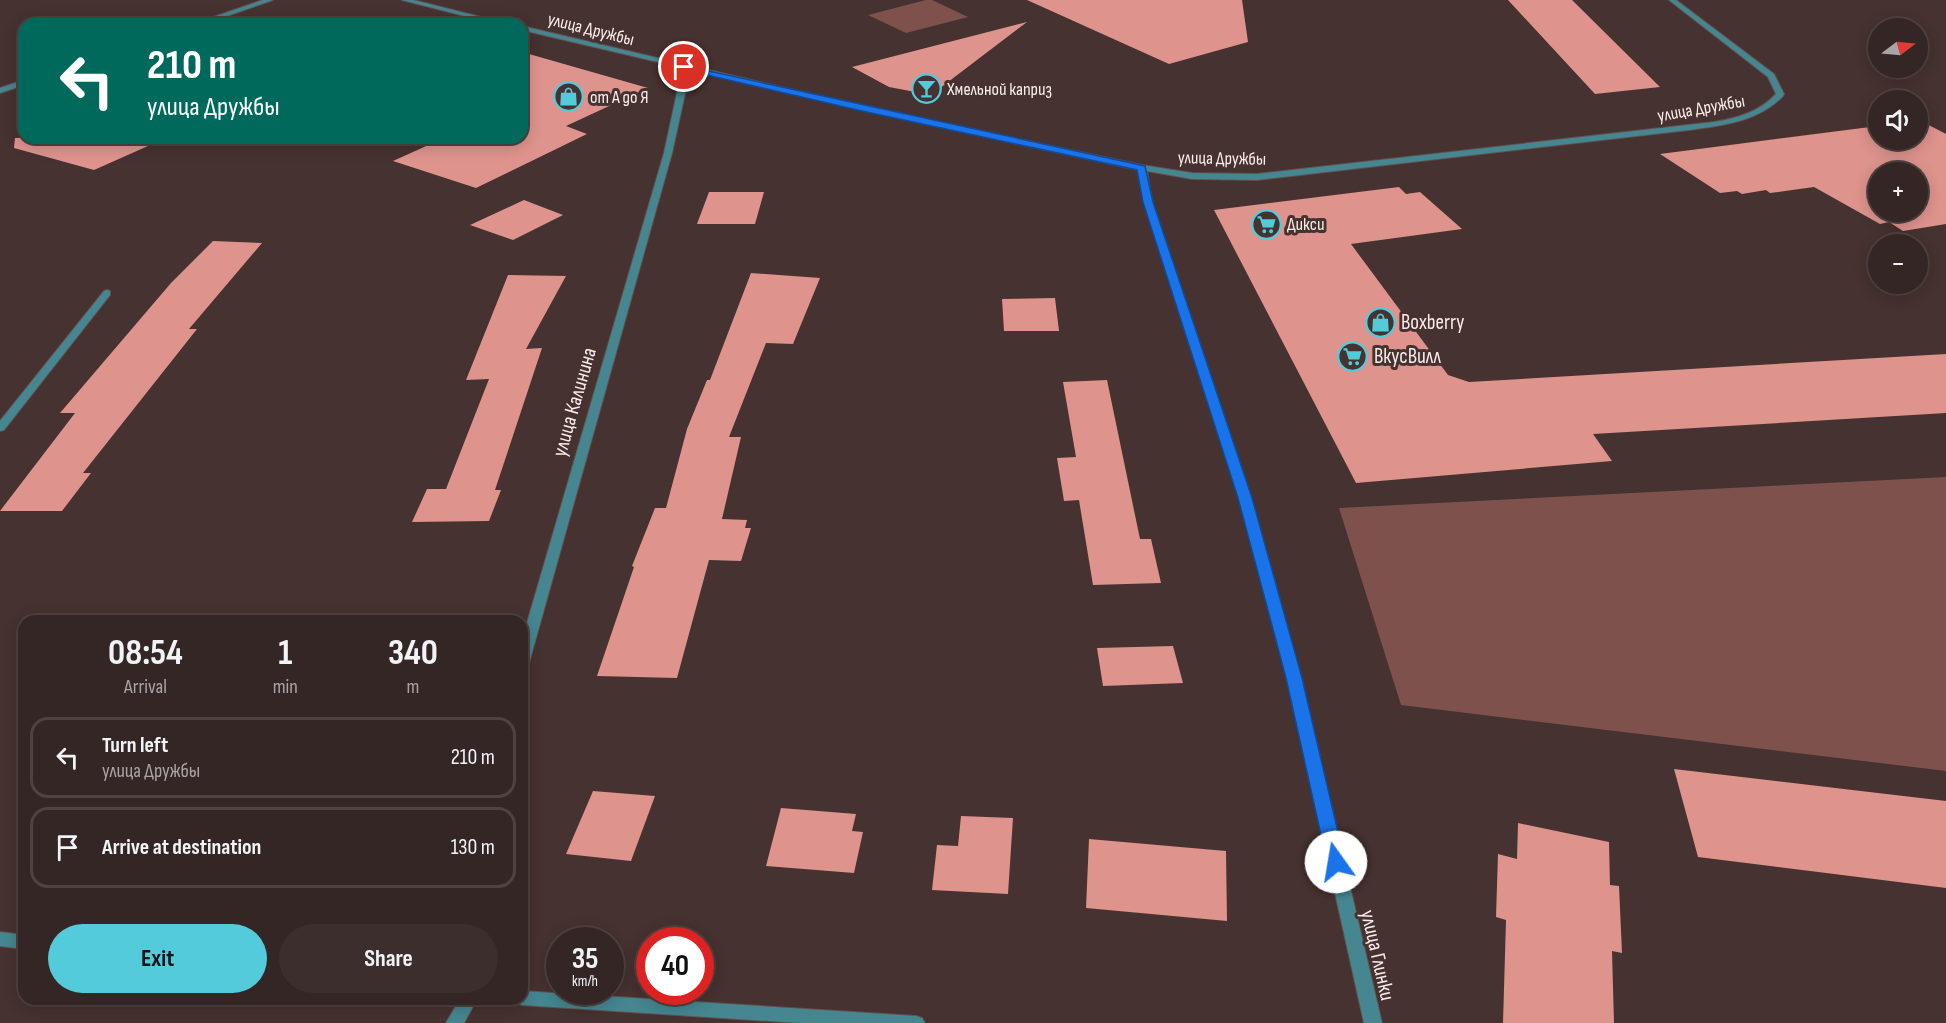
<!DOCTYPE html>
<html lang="en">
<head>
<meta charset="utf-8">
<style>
	:root { --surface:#342624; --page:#3c2e2c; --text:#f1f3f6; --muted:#a9a5a6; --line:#4e4341; --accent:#53cbdb }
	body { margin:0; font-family:"Sofia Sans Condensed",sans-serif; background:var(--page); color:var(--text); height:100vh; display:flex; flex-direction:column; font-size:22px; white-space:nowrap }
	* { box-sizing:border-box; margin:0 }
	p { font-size:20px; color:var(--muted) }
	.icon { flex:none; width:33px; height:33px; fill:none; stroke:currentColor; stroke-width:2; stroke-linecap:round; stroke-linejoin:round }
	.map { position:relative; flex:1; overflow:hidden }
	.sheet { position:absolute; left:18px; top:615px; width:510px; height:390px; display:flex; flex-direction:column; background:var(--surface); border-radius:18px; box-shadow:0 3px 15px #0003,0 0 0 2px var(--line) }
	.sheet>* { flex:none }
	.top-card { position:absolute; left:18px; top:18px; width:510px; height:126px; border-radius:18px; box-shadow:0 3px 15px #0003,0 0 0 2px var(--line); background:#00695c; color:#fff; overflow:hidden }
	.needle { width:39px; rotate:74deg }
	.fabs { position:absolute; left:1868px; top:18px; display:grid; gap:12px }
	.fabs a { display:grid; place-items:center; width:60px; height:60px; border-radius:50%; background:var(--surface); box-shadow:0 3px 15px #0003,0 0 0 2px var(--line); font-size:30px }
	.speed { position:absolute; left:546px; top:927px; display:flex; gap:12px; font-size:30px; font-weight:700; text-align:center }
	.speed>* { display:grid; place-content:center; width:78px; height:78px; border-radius:50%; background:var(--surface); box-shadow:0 3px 15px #0003,0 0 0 2px var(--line); line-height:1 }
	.speed small { font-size:15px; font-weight:400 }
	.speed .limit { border:9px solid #d22; background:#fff; color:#111 }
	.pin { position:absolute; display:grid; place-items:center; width:51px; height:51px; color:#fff; margin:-26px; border:3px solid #fff; border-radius:50%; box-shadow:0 2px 6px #0007 }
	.me { position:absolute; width:66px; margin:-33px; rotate:347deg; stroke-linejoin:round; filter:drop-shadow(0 0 4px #0008) }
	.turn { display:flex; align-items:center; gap:21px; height:126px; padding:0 30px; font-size:27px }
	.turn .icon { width:78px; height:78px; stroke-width:2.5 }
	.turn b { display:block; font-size:42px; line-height:51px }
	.eta { display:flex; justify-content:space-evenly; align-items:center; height:102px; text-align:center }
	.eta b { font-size:36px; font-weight:700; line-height:42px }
	.primary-button { display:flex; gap:12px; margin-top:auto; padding:12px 30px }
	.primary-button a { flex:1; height:69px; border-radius:36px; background:var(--accent); color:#111; font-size:24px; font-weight:700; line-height:69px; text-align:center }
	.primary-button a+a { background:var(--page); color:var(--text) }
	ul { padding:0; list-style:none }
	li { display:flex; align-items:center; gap:18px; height:81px; margin:0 12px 9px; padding:0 18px; border:3px solid var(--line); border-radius:18px }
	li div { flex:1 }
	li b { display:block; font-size:22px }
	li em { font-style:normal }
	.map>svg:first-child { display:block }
</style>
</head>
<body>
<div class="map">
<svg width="1946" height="1023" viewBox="0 0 1946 1023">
	<rect width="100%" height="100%" fill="#463230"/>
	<path fill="#7f514d" d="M 926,0 L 932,0 L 968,17 L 906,33 L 868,15 Z
		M 1946,477 L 1946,771 L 1401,705 L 1339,508 Z"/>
	<path fill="#de938d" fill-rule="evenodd" d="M 1027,0 L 1242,0 L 1248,42 L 1169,64 Z
		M 1508,0 L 1572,0 L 1660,87 L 1595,94 Z
		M 1027,22 L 931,95 L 889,87 L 852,67 Z
		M 522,52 L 648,88 L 566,126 L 587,134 L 476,188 L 393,161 L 444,138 L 522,138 Z
		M 1917,121 L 1921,121 L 1946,134 L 1946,224 L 1903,231 L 1889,222 L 1880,224 L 1814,187 L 1770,193 L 1766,190 L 1742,194 L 1737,191 L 1720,193 L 1660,154 L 1878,126 L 1878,140 L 1917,140 ZM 1878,172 L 1917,172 L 1917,212 L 1878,212 Z
		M 15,138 L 166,138 L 94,170 L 14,148 Z
		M 1399,187 L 1406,194 L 1420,192 L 1462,229 L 1351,244 L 1448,375 L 1469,382 L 1946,354 L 1946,413 L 1593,434 L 1612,461 L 1356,483 L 1214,210 Z
		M 709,192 L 764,192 L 755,224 L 697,224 Z
		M 524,200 L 563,215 L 513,240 L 470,225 Z
		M 213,241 L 262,243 L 189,329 L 197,329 L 83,473 L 91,473 L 62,511 L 0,511 L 75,413 L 60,413 L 171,283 Z
		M 751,273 L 820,278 L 793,344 L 766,343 L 729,437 L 741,437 L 722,519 L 747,520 L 745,528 L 751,528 L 741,561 L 709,560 L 677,678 L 597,676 L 634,567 L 632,566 L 655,508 L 666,508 L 687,429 L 707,380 L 710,380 Z
		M 508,275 L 566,276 L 526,349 L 542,348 L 495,490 L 501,490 L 489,521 L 412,522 L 427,489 L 446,489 L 489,379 L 466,380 Z
		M 1055,298 L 1059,331 L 1004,331 L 1002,299 Z
		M 1107,380 L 1140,539 L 1151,539 L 1161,583 L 1093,585 L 1079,500 L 1064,501 L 1057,458 L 1076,457 L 1063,382 Z
		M 1173,646 L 1183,683 L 1103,686 L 1097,648 Z
		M 1674,769 L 1946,801 L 1946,888 L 1698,857 Z
		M 593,791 L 655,796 L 631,861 L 566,854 Z
		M 781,808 L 856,814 L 852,831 L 863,832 L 854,873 L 766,866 Z
		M 961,816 L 1013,818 L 1008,894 L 932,890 L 937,845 L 958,846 Z
		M 1518,823 L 1609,842 L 1610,885 L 1619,886 L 1622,953 L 1612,951 L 1614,1023 L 1503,1023 L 1506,920 L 1496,917 L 1498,854 L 1517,859 Z
		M 1089,839 L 1226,851 L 1227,921 L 1086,908 Z"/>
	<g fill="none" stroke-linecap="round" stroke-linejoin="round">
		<defs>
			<path id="minor" d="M 704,71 L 711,73 L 686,89 L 672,153 L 529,663 L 527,666 L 522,668 L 522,640 L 664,153 L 678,88 Z
				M 107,290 L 110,291 L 110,295 L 4,430 L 0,431 L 0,421 L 104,291 Z
				M 0,932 L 24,935 L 24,949 L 0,946 Z
				M 522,991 L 916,1016 L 922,1018 L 925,1023 L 800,1023 L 522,1005 L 516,1003 L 514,999 L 522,999 Z
				M 460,999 L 477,999 L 464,1023 L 446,1023 Z"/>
			<path id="tertiary" d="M 263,0 L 273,0 L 204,24 L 193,24 Z
				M 402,0 L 413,0 L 509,24 L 496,24 Z
				M 1669,0 L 1676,0 L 1774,74 L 1784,94 L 1783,96 C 1758,122 1723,125 1689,130 L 1257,180 L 1192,179 L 1147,171 L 1152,202 L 1251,498 L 1301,678 L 1382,1023 L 1364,1023 L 1287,678 L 1239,498 L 1144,202 L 1138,170 L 862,110 L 522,30 L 522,26 L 862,106 L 1142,165 L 1192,173 L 1257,174 L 1714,122 C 1738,118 1759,112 1776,94 L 1768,77 Z
				M 24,80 L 24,85 L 0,93 L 0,88 Z"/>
		</defs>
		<use href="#minor" stroke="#63504e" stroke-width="2"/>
		<use href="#tertiary" stroke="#63504e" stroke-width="2"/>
		<use href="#minor" fill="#458690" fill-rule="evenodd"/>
		<use href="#tertiary" fill="#458690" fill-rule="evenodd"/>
	</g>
	<path fill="#1a73e8" stroke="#114b97" stroke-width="1.5" d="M 681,65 L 1145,166 L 1153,202 L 1252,498 L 1302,678 L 1345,862 L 1343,867 L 1336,869 L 1330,867 L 1327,862 L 1286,678 L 1238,498 L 1143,202 L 1137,170 L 862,111 L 681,69 Z"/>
	<defs>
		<symbol id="bar-ring" viewBox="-11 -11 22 22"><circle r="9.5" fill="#463230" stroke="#53cbdb" stroke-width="1.5"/><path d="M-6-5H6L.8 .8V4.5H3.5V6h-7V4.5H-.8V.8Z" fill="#53cbdb"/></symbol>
		<symbol id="shop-ring" viewBox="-11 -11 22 22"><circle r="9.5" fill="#463230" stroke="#53cbdb" stroke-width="1.5"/><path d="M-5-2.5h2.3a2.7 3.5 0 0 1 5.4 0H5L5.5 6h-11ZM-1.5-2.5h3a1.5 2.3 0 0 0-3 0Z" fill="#53cbdb"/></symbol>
		<symbol id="supermarket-ring" viewBox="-11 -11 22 22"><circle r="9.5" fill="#463230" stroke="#53cbdb" stroke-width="1.5"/><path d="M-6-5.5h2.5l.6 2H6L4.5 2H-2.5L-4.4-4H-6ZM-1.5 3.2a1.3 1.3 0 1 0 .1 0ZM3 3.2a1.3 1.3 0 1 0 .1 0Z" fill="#53cbdb"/></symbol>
	</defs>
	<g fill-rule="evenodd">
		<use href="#bar-ring" x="910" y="72" width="33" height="33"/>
		<use href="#shop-ring" x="552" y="80" width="33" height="33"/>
		<use href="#supermarket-ring" x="1250" y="208" width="33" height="33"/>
		<use href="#shop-ring" x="1364" y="306" width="33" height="33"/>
		<use href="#supermarket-ring" x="1336" y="340" width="33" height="33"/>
	</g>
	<g text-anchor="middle" stroke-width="6" stroke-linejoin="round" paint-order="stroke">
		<g font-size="18" fill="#fbedec" stroke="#463230">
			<text transform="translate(591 29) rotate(14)" y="6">улица Дружбы</text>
			<text transform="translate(1701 108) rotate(-10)" y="6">улица Дружбы</text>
			<text transform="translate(1222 158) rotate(1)" y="6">улица Дружбы</text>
		</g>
		<g font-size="18" fill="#fbedec" stroke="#463230" text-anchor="start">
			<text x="947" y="95">Хмельной каприз</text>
			<text x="590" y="103">от А до Я</text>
			<text x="1287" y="230">Дикси</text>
		</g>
		<g font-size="21" fill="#fbedec" stroke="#463230" text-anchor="start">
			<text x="1401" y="329">Boxberry</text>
			<text x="1374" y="363">ВкусВилл</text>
		</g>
		<g font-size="21" fill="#fbedec" stroke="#463230">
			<text transform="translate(574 402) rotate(-74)" y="7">улица Калинина</text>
			<text transform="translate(1378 955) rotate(77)" y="7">улица Глинки</text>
		</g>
	</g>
</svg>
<div class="fabs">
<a><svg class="needle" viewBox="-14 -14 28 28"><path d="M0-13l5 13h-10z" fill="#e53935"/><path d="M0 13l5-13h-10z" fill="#a9a5a6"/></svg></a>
<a><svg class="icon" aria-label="sound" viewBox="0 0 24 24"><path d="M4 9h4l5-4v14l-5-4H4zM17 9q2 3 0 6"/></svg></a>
<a>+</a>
<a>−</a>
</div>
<div class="speed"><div>35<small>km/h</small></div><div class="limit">40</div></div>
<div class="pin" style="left:684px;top:67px;background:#d93025"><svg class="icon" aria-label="arrive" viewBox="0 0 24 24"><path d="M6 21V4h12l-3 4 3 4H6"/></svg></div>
<svg class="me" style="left:1336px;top:862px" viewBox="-20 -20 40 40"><circle r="19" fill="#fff"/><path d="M0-13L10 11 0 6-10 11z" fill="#1a73e8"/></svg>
<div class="top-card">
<div class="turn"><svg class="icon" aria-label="left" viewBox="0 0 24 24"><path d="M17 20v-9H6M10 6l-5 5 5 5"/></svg><div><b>210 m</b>улица Дружбы</div></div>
</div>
<section class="sheet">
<div class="eta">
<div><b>08:54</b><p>Arrival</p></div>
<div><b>1</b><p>min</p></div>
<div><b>340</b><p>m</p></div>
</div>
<ul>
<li><svg class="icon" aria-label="left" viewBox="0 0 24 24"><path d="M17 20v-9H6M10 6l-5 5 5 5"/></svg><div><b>Turn left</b><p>улица Дружбы</p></div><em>210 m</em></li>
<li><svg class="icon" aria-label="arrive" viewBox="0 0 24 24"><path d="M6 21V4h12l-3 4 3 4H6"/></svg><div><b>Arrive at destination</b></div><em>130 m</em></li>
</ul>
<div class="primary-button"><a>Exit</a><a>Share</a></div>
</section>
</div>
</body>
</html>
